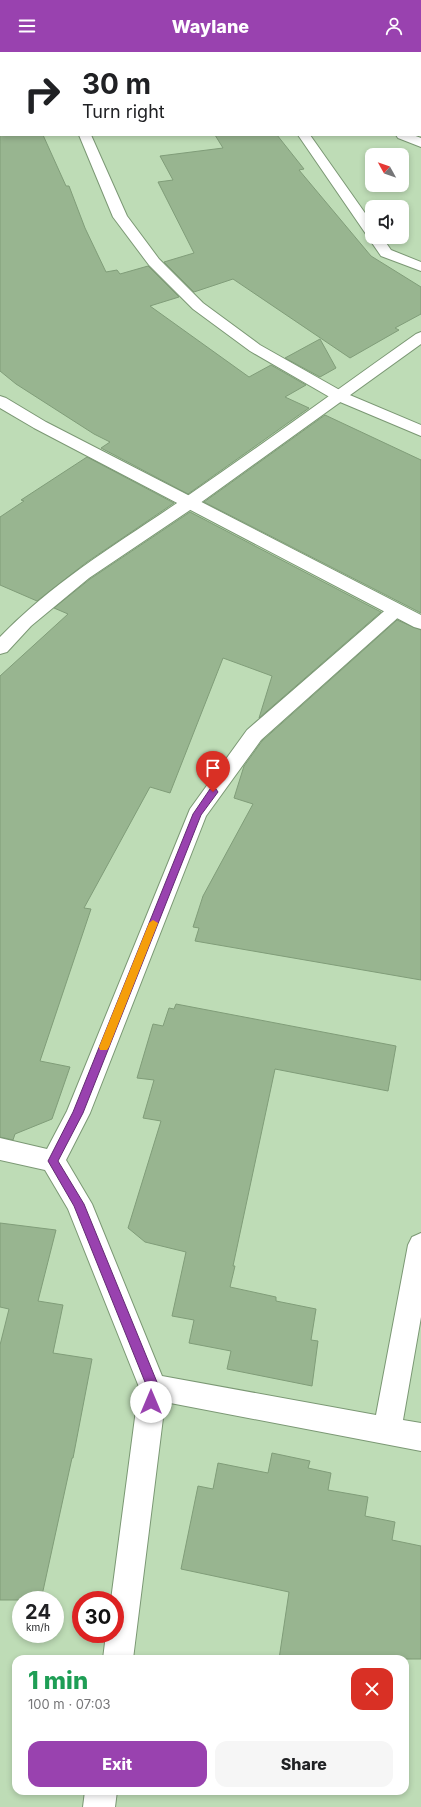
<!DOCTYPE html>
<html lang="en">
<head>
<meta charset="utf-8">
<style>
	:root { --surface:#fff; --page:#f6f6f6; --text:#202124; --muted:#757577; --accent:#9942af }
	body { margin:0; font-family:Inter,sans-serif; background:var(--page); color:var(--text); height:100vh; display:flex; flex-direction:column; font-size:15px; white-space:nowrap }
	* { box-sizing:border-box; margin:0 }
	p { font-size:13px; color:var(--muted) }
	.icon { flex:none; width:22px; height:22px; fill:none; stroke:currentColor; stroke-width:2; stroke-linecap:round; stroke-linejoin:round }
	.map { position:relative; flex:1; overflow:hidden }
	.sheet { position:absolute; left:12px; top:1603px; width:397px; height:140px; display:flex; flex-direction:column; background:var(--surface); border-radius:12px; box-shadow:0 2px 6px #0003 }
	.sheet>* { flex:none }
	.top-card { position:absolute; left:0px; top:0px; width:421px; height:84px; box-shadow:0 2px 6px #0003; background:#fff; color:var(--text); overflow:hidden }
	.needle { width:26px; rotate:310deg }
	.tools { position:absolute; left:365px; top:96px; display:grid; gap:8px }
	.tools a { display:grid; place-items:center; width:44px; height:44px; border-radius:8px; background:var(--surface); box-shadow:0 2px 6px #0003; font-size:20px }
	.speed { position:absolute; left:12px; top:1539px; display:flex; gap:8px; font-size:20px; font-weight:700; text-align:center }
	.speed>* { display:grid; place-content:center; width:52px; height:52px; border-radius:50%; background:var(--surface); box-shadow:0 2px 6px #0003; line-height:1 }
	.speed small { font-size:10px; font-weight:400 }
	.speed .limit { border:6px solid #d22; background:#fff; color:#111 }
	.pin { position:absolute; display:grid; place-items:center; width:34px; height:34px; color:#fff; margin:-41px -17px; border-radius:50% 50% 50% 0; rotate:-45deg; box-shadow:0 0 4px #0007 }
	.pin .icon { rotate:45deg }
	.me { position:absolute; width:44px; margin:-22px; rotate:0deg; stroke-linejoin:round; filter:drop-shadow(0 0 3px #0008) }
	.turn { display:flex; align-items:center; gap:14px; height:84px; padding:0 16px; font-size:18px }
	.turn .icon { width:52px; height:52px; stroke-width:2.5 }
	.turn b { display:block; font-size:28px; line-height:34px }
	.round { display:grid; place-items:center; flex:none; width:42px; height:42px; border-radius:12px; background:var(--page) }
	.summary { display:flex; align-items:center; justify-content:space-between; height:68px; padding:0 16px }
	h1 { font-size:24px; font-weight:800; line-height:30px; color:#1e9e55 }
	.action { display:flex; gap:8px; margin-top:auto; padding:8px 16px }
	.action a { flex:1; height:46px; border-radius:12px; background:var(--accent); color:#fff; font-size:16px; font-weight:800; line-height:46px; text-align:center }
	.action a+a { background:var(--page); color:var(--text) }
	header { display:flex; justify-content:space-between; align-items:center; height:52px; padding:0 16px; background:var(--accent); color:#fff; font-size:18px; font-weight:800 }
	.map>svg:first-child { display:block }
</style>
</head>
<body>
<header><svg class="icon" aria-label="menu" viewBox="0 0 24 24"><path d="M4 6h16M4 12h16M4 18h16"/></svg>Waylane<svg class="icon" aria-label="person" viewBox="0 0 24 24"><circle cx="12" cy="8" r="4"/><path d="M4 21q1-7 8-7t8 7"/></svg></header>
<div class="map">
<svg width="421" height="1755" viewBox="0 0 421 1755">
	<rect width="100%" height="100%" fill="#bedcb6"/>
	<path fill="#98b590" stroke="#809d79" d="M 0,83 L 43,83 L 66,134 L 69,134 L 85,176 L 106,220 L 117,218 L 120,222 L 148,214 L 179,245 L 150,254 L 249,325 L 271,313 L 306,333 L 285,345 L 309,356 L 188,442 L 101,396 L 110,390 L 94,382 L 16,332 L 0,319 Z
		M 215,83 L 277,83 L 304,117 L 299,118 L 371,204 L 421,235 L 421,262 L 395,276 L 399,278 L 350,306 L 233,227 L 194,240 L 164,210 L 194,201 L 158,130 L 173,128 L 160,104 L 223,96 Z
		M 320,287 L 336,316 L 320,325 L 285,306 Z
		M 325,363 L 421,408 L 421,561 L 204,450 Z
		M 87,405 L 174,451 L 87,510 L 37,549 L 0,533 L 0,465 L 24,449 L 21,448 Z
		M 190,460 L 381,560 L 259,666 L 272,624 L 223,606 L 170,741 L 150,735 L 84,856 L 91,857 L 40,1009 L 70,1015 L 52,1067 L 15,1082 L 13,1088 L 0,1085 L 0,624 L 68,562 L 54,556 L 90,527 Z
		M 397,568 L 421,578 L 421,928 L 195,889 L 199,876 L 193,875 L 203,844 L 253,752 L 234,746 L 244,714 L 262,689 Z
		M 176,952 L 396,994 L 388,1039 L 275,1017 L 233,1214 L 235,1214 L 230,1235 L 276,1245 L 276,1249 L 316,1257 L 311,1288 L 318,1289 L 312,1334 L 227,1317 L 231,1299 L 189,1291 L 194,1268 L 172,1264 L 186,1200 L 145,1190 L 128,1176 L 161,1069 L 143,1066 L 154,1028 L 137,1026 L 153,972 L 163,974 L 169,956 L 174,957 Z
		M 0,1171 L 56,1178 L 38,1249 L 63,1253 L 53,1301 L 92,1307 L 73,1406 L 72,1406 L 41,1548 L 0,1548 L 0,1293 L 9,1257 L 0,1255 Z
		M 272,1401 L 310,1409 L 308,1416 L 331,1421 L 328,1438 L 368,1445 L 365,1464 L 395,1470 L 392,1488 L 421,1494 L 421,1607 L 279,1607 L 289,1540 L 181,1517 L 198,1434 L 213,1437 L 218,1411 L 268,1421 Z"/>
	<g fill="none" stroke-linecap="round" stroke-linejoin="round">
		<defs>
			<path id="street" d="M 178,0 L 192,0 L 177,1 Z
				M 210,0 L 224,0 L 225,1 L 211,1 Z
				M 0,46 L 1,46 L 1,54 L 0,54 Z
				M 298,83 L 310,83 L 372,171 L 372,185 L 382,185 L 391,198 L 421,210 L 421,219 L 381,204 Z
				M 396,83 L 413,83 L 421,86 L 421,95 L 398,86 Z
				M 421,280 L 421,292 L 196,454 L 89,526 L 31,574 L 7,600 L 0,602 L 0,585 C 54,529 120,490 183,447 C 262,393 338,337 416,282 Z
				M 396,552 L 402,554 L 405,558 L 402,562 L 261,688 L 206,764 L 90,1061 L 66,1108 L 92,1152 L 162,1324 L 376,1363 L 408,1193 L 412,1185 L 421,1181 L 421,1265 L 403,1368 L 421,1371 L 421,1399 L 165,1350 L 133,1607 L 103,1607 L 106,1582 L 115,1582 L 115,1548 L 111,1548 L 139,1335 L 68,1157 L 45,1118 L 0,1108 L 0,1086 L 47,1097 L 67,1059 L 190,757 L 247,678 L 390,554 Z
				M 85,1739 L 117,1739 L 115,1755 L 83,1755 Z"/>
			<path id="secondary" d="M 63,0 L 76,0 L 62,1 Z
				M 1,51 L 1,59 L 0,60 L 0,52 Z
				M 79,83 L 91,83 L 127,164 L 159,207 L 203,251 L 260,293 L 345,341 L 421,373 L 421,384 L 333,347 L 250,299 L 193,257 L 149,213 L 113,165 Z
				M 0,344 L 6,346 L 46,370 L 421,563 L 421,577 L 414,575 L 34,376 L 0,356 Z"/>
		</defs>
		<use href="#street" stroke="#7b9874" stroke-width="2"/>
		<use href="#secondary" stroke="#7b9874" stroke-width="2"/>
		<use href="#street" fill="#fff" fill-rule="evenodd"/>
		<use href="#secondary" fill="#fff" fill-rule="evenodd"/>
	</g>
	<path fill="#9942af" stroke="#632b72" d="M 210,737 L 216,737 L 218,740 L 201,763 L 83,1061 L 58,1109 L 84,1152 L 159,1335 L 155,1354 L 151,1356 L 147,1354 L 145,1350 L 147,1335 L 74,1154 L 48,1109 L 73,1060 L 193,762 Z"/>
	<path fill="#f59e0b" d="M 153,868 L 158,871 L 109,995 L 107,998 L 100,998 L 99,995 L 149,871 Z"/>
</svg>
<div class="tools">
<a><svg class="needle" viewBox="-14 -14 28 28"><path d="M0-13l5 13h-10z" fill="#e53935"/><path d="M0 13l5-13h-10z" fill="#757577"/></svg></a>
<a><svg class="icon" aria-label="sound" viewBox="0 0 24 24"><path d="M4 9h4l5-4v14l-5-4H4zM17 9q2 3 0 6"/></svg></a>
</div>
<div class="speed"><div>24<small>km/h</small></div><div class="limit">30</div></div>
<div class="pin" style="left:213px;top:740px;background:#d93025"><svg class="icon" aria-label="arrive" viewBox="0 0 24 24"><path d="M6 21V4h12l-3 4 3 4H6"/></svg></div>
<svg class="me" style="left:151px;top:1350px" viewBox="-20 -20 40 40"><circle r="19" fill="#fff"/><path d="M0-13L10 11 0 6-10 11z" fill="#9942af"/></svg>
<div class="top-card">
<div class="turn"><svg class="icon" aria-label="right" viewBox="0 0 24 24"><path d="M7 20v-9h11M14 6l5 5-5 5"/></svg><div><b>30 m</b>Turn right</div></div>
</div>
<section class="sheet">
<div class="summary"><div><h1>1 min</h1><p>100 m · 07:03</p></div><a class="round" style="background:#d93025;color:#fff"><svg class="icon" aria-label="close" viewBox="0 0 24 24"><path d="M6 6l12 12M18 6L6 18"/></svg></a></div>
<div class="action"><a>Exit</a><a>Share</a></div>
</section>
</div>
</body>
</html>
